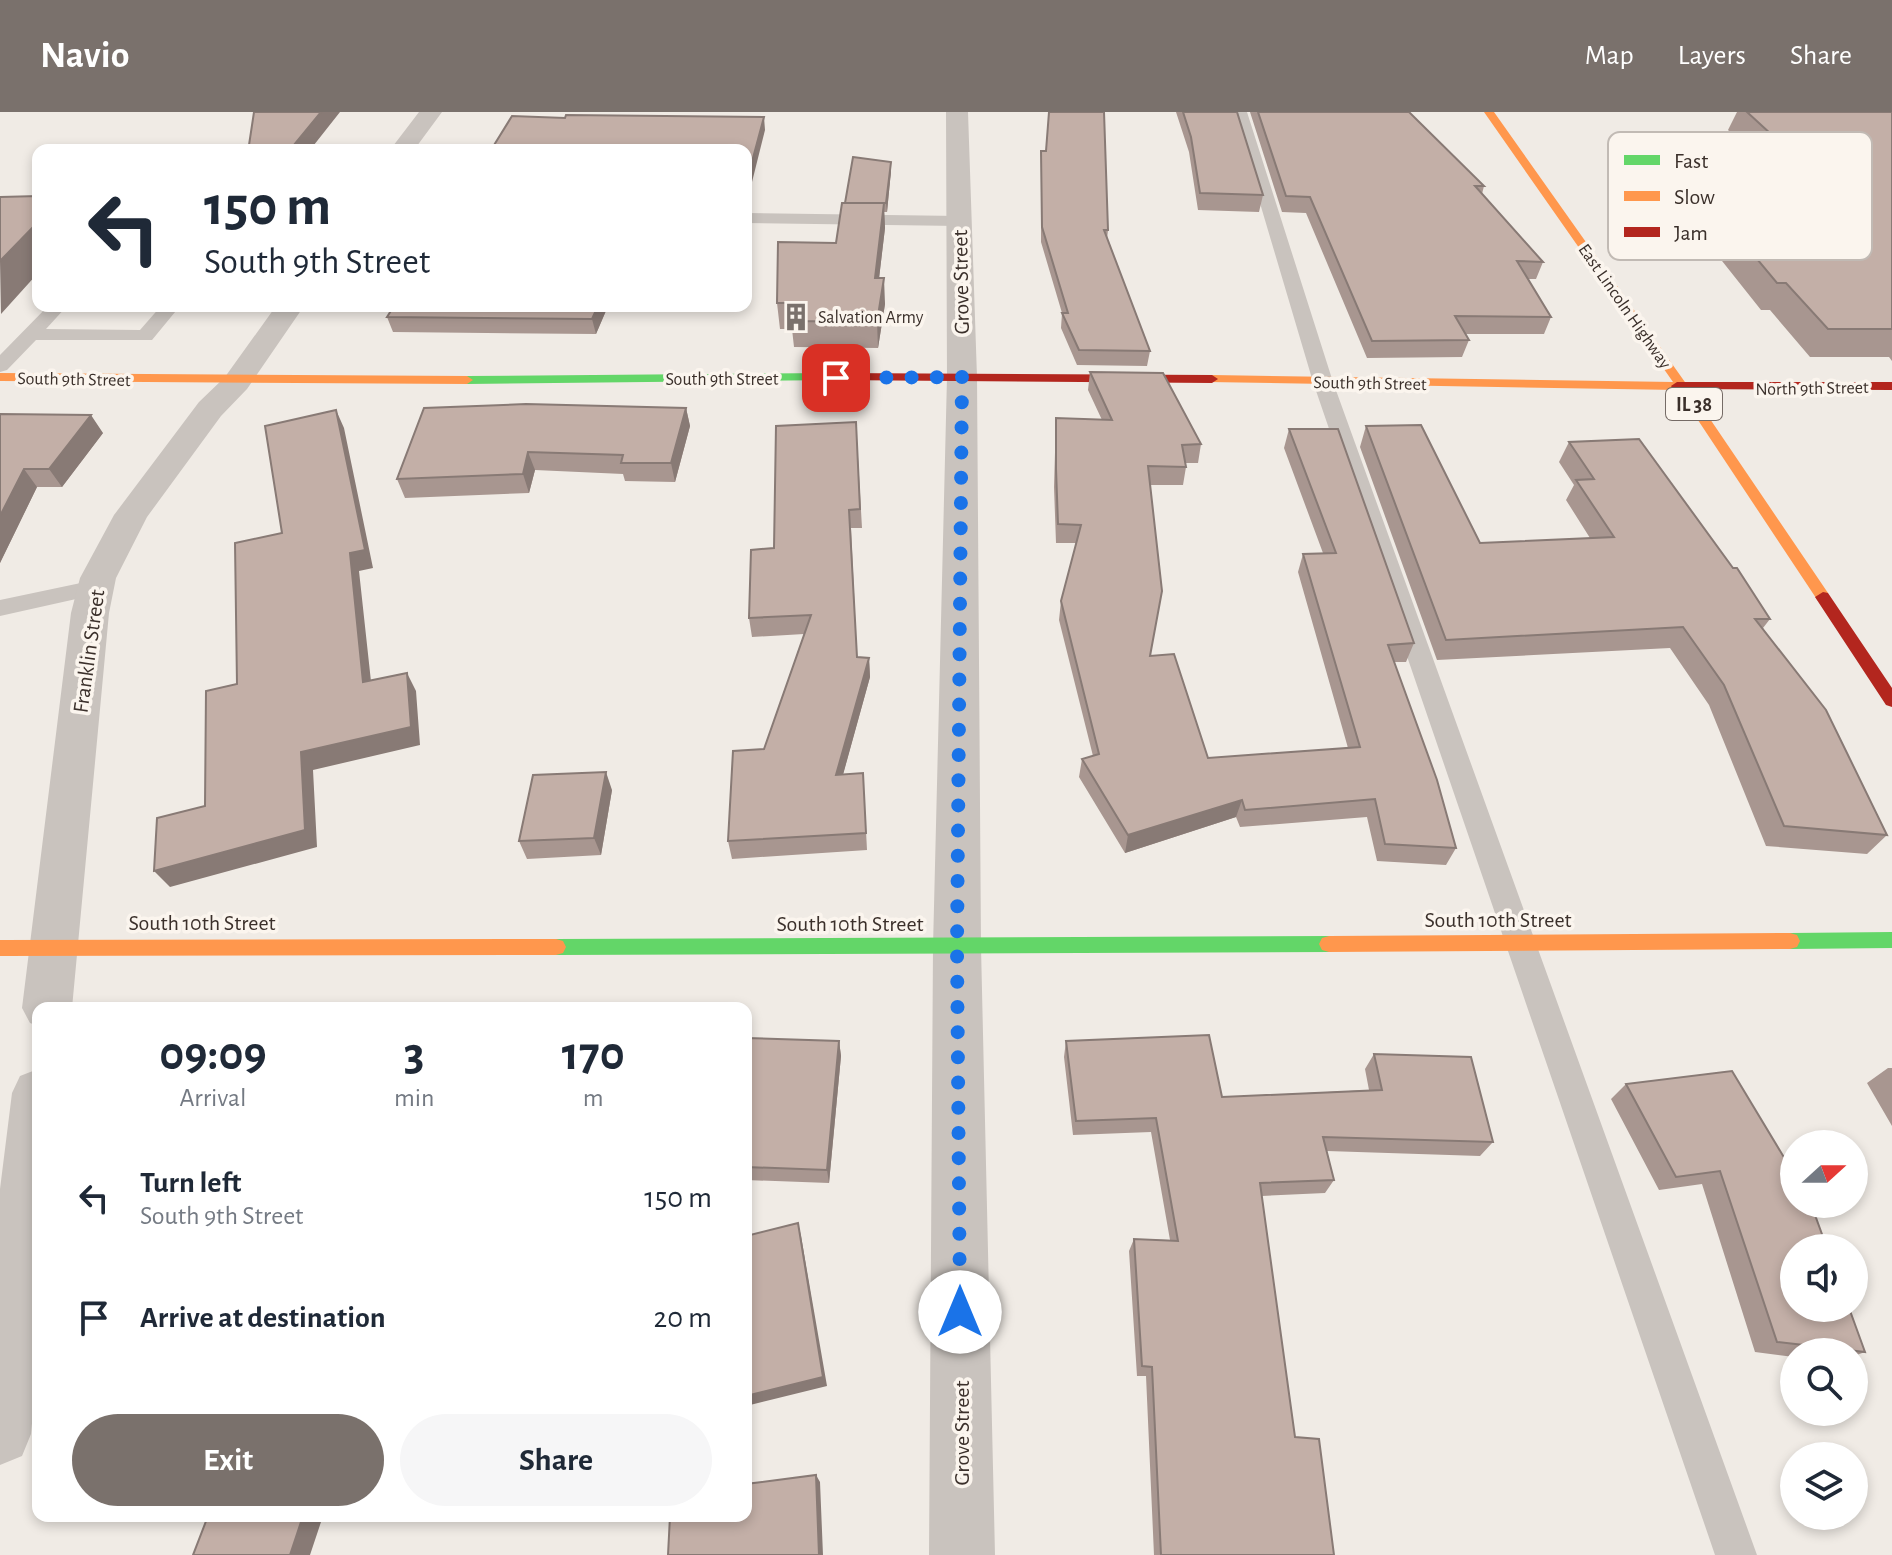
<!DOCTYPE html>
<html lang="en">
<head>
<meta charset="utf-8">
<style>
	:root { --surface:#fff; --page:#f6f6f7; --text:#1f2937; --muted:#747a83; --accent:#7a716c }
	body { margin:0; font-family:"Alegreya Sans",sans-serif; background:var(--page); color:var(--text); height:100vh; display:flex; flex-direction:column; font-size:30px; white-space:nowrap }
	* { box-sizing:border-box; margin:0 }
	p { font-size:26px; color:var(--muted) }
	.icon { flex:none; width:44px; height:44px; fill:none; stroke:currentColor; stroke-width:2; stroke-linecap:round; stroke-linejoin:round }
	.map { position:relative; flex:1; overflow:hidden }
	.details { position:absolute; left:32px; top:890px; width:720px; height:520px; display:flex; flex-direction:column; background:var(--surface); border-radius:16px; box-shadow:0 4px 12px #0003 }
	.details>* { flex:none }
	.guide { position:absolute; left:32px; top:32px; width:720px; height:168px; border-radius:16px; box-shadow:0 4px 12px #0003; background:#fff; color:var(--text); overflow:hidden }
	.needle { width:52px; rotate:69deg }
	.tools { position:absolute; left:1780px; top:1018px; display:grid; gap:16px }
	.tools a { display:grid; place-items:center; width:88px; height:88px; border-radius:50%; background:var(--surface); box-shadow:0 4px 12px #0003; font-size:40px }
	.pin { position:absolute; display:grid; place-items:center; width:68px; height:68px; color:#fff; margin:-34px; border-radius:16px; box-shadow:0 4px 12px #0006 }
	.me { position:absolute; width:88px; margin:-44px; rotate:0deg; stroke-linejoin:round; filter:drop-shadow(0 0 6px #0008) }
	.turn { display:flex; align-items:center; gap:28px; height:168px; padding:0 40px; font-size:36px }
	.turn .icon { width:104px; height:104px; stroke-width:2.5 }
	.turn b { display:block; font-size:56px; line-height:68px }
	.eta { display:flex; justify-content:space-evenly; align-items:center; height:136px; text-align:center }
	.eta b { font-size:48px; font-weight:700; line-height:56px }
	.action { display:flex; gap:16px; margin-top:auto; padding:16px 40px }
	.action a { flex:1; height:92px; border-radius:48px; background:var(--accent); color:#fff; font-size:32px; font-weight:700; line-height:92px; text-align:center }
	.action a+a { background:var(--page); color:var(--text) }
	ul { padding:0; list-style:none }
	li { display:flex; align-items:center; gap:24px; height:120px; padding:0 40px }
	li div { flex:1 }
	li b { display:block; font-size:30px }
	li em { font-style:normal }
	header { display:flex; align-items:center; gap:48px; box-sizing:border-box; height:112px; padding:0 40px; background:var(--accent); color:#fff }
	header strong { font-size:38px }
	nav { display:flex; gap:44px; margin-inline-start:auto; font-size:28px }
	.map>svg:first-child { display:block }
</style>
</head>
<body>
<header>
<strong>Navio</strong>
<nav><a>Map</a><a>Layers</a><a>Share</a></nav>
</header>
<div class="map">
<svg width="1892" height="1443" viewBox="0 0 1892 1443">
	<rect width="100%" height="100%" fill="#f0ebe5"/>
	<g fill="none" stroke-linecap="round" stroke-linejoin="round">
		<path fill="#c9c3be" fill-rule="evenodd" d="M 1233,0 L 1247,0 L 1333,270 L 1757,1443 L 1715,1443 L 1313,270 Z
			M 746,101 L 959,104 L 967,109 L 959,114 L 746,111 Z
			M 48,194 L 67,194 L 46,217 L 140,218 L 161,194 L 180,194 L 152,228 L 36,228 L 7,258 L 0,260 L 0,243 Z
			M 95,468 L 103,471 L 107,476 L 103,481 L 0,504 L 0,488 Z"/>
		<path fill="#c9c3be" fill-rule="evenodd" d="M 419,0 L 442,0 L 414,38 L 390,38 Z
			M 946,0 L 968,0 L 977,265 L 981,835 L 995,1443 L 929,1443 L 933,835 L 947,265 Z
			M 276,194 L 304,194 L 247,277 L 221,304 L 147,405 L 116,466 L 109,501 L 72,896 L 38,896 L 38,914 L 30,911 L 22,896 L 71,501 L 80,466 L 114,403 L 199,290 L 225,265 Z
			M 38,957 L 38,1249 L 31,1322 L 22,1344 L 0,1353 L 0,1077 L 12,981 L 20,964 Z"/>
		<path fill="#63d668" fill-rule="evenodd" d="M 836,261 L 842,265 L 840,268 L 467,272 L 461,268 L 467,264 Z
			M 1892,820 L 1892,836 L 1790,837 L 1783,835 L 1780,829 L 1783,823 L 1790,821 Z
			M 1329,824 L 1336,826 L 1339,832 L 1336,838 L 1329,840 L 556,843 L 549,841 L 546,835 L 549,829 L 556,827 Z"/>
		<path fill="#ff974d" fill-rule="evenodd" d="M 1484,0 L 1494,0 L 1687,273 L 1828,481 L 1828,489 L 1818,489 L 1678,278 L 1208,270 L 1206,267 L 1212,263 L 1673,270 Z
			M 0,261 L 467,264 L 473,268 L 467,272 L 0,269 Z
			M 1790,821 L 1797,823 L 1800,829 L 1797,835 L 1790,837 L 1329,840 L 1322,838 L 1319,832 L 1322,826 L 1329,824 Z
			M 556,827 L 563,829 L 566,835 L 563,841 L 556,843 L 0,844 L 0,828 Z"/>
		<path fill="#b3261e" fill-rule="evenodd" d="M 836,261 L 1212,263 L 1218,267 L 1212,271 L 832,268 L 830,265 Z
			M 1677,270 L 1892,270 L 1892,278 L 1673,277 L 1671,274 Z
			M 1823,480 L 1828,481 L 1892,576 L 1892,595 L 1886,593 L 1815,485 Z"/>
	</g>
	<path fill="#a89690" d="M 254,0 L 310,38 L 251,38 L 249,33 Z
		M 1176,0 L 1237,0 L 1263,83 L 1259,100 L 1198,98 L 1189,40 Z
		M 1250,0 L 1409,0 L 1484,74 L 1482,82 L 1543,150 L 1536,167 L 1528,167 L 1551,205 L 1544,222 L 1465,222 L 1469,228 L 1462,245 L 1367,246 L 1306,101 L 1282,100 Z
		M 1737,0 L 1892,0 L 1892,249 L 1889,245 L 1810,245 L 1770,198 L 1761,198 L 1641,47 L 1653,22 L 1732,22 L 1728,18 Z
		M 1041,39 L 1046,39 L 1108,118 L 1107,127 L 1150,239 L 1147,254 L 1077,253 L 1061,216 L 1062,201 L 1041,130 Z
		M 891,50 L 891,59 L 887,100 L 884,100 L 885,116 L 879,166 L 885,192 L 878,236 L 794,235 L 792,217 L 780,217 L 777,191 L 836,131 L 845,91 Z
		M 394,194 L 608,194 L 596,222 L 393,220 L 387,205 Z
		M 1090,260 L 1201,332 L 1198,351 L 1185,351 L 1186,355 L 1183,373 L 1150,373 L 1150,544 L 1208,646 L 1348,636 L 1298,460 L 1303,442 L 1323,441 L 1284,336 L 1289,317 L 1414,531 L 1406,550 L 1394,550 L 1456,736 L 1446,753 L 1377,749 L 1367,705 L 1240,715 L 1236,705 L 1125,741 L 1079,665 L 1082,647 L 1093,644 L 1059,508 L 1061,489 L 1076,431 L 1056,431 L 1054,375 L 1056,306 L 1102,308 L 1088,278 Z
		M 686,296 L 690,314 L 675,370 L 625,369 L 623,362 L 535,358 L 529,381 L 405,386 L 397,367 Z
		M 0,302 L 103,321 L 62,375 L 37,375 L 0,451 Z
		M 856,310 L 862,416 L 851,416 L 857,545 L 869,546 L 870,565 L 843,662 L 863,661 L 867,738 L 732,747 L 728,729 L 764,637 L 804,522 L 752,525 L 749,506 L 774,436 Z
		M 1366,314 L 1480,431 L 1590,426 L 1566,388 L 1574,373 L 1559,350 L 1569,330 L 1770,507 L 1763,516 L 1887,723 L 1867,742 L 1766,734 L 1709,593 L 1670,536 L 1437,548 L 1360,335 Z
		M 612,678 L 601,743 L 527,747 L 519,729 Z
		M 746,926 L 839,929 L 841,944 L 829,1071 L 746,1068 Z
		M 1066,929 L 1222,985 L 1369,978 L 1365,957 L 1374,942 L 1493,1030 L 1480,1044 L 1327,1039 L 1334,1068 L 1325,1081 L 1262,1084 L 1295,1325 L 1334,1443 L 1154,1443 L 1146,1264 L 1137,1264 L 1129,1139 L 1134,1127 L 1170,1128 L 1151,1020 L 1073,1023 L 1064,945 Z
		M 1888,956 L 1892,956 L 1892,1014 L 1867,971 Z
		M 1732,959 L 1865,1240 L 1854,1244 L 1854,1240 L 1794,1240 L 1794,1245 L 1755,1240 L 1702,1072 L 1659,1078 L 1611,987 L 1626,972 Z"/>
	<path fill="#887a75" d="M 321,0 L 340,0 L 310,38 L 296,38 L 294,33 Z
		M 764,5 L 765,18 L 746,94 L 746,72 Z
		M 891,50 L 891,59 L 887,100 L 886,91 Z
		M 884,91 L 885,116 L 876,192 L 875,166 Z
		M 38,110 L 38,161 L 1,202 L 0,149 Z
		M 884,166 L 885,192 L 878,236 L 877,210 Z
		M 598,194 L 608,194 L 596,222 L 592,207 Z
		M 686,296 L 690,314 L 675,370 L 671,351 Z
		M 336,298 L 344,316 L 373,456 L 359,459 L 373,588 L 363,570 Z
		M 91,303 L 103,321 L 62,375 L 49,357 Z
		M 528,340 L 535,358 L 529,381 L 523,362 Z
		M 24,357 L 37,375 L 0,451 L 0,404 Z
		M 869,546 L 870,565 L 838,681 L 836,663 Z
		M 407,561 L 416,579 L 420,633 L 313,658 L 317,735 L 170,775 L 154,759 L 301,640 Z
		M 606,660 L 612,678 L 601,743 L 594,726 Z
		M 1242,688 L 1236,705 L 1125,741 L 1128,723 Z
		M 839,929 L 841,944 L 829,1071 L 827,1058 Z
		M 798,1111 L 801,1124 L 827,1274 L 746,1294 L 746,1284 Z
		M 816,1363 L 820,1370 L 823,1443 L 819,1443 Z
		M 303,1404 L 323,1404 L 310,1443 L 290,1443 Z"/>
	<path fill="#c3afa7" stroke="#887a75" stroke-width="2" d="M 254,0 L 321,0 L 294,33 L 249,33 Z
		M 1049,0 L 1104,0 L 1108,118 L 1104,118 L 1150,239 L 1079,238 L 1062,201 L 1068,201 L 1042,115 L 1041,39 L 1046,39 Z
		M 1183,0 L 1237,0 L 1263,83 L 1200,81 L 1191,25 Z
		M 1258,0 L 1409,0 L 1484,74 L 1475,74 L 1543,150 L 1517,149 L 1551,205 L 1455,204 L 1469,228 L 1372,229 L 1310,85 L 1286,84 Z
		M 1747,0 L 1892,0 L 1892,217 L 1828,217 L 1786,171 L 1777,171 L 1653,22 L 1772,23 Z
		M 566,3 L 764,5 L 746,72 L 746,38 L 491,38 L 512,4 L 565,6 Z
		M 853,45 L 891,50 L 886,91 L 845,91 Z
		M 38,84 L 38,110 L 0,149 L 0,85 Z
		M 842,91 L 884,91 L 875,166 L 884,166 L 877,210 L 791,209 L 794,191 L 777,191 L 778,130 L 836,131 Z
		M 394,194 L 598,194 L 592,207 L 387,205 Z
		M 1090,260 L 1163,261 L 1201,332 L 1182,333 L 1186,355 L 1148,354 L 1162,479 L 1150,544 L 1174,542 L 1208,646 L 1360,635 L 1303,442 L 1336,441 L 1289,317 L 1338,317 L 1414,531 L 1388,533 L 1437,668 L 1456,736 L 1385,732 L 1375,687 L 1245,698 L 1242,688 L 1128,723 L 1082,647 L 1099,642 L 1061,489 L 1081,413 L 1058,412 L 1056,357 L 1056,306 L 1112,308 Z
		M 526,292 L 686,296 L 671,351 L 621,351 L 623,343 L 528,340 L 523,362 L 397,367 L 424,296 Z
		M 336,298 L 365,438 L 350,441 L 363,570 L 407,561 L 411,615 L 301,640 L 305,718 L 154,759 L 157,706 L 205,694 L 206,579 L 237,572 L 235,431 L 282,421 L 265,314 Z
		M 0,302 L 91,303 L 49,357 L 24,357 L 0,404 Z
		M 856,310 L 860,397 L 849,398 L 857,545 L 869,546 L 836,663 L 863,661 L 866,721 L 728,729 L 733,639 L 764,637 L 811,503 L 749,506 L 751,438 L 774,436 L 776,314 Z
		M 1421,313 L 1480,431 L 1614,425 L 1576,368 L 1594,367 L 1569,330 L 1639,327 L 1733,456 L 1737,456 L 1770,507 L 1755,507 L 1826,598 L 1887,723 L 1784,714 L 1724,573 L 1683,515 L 1446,528 L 1366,314 Z
		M 606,660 L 594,726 L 519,729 L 533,663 Z
		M 1209,923 L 1222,985 L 1382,978 L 1374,942 L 1471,945 L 1493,1030 L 1323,1025 L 1334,1068 L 1260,1071 L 1295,1325 L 1319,1327 L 1334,1443 L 1161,1443 L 1152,1255 L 1142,1254 L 1134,1127 L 1178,1129 L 1156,1006 L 1076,1009 L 1066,929 Z
		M 746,926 L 839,929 L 827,1058 L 746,1055 Z
		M 1732,959 L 1794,1062 L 1794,1092 L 1811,1092 L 1827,1136 L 1794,1136 L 1794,1196 L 1849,1196 L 1865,1240 L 1777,1230 L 1720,1059 L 1676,1065 L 1626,972 Z
		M 798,1111 L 823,1265 L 746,1284 L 746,1124 Z
		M 816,1363 L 819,1443 L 668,1443 L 670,1404 L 746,1404 L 746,1372 Z
		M 208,1404 L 303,1404 L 290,1443 L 193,1443 Z"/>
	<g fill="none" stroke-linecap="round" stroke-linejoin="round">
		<path stroke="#1a73e8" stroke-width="14" stroke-dasharray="0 25.2" d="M 836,266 L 962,265 L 957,835 L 960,1200"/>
	</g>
	<defs>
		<symbol id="building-bare" viewBox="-9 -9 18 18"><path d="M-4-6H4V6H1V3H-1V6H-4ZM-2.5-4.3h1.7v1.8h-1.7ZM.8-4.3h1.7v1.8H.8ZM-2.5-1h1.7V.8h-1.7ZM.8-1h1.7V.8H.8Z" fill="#7a716c" stroke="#fbf5ee" stroke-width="2.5" paint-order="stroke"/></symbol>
	</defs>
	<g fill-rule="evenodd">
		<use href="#building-bare" x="776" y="185" width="40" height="40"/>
	</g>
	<g text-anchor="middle" stroke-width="7" stroke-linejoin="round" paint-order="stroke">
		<g font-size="18" fill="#3b302b" stroke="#fbf5ee">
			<text transform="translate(1625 194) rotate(55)" y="6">East Lincoln Highway</text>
			<text transform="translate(74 267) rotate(1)" y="6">South 9th Street</text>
			<text x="722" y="273">South 9th Street</text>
			<text transform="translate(1370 271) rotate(1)" y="6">South 9th Street</text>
			<text transform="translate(1812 276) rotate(-1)" y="6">North 9th Street</text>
		</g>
		<g font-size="18" fill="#3b302b" stroke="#fbf5ee" text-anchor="start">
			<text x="818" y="211">Salvation Army</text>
		</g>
		<rect fill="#fbf5ee" stroke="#756b66" stroke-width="2" x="1666" y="276" width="56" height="32" rx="6"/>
		<g font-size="20" font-weight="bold" fill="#3b302b">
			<text x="1694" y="299">IL 38</text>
		</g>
		<g font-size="22" fill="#3b302b" stroke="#fbf5ee">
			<text transform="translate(960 170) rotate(-91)" y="8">Grove Street</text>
			<text transform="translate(88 539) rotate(-82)" y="8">Franklin Street</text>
			<text x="1498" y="815">South 10th Street</text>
			<text x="202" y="818">South 10th Street</text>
			<text x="850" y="819">South 10th Street</text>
			<text transform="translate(961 1321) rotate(-90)" y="8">Grove Street</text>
		</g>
	</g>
	<rect x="1608" y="20" width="264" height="128" rx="12" fill="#fbf5ee" stroke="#c1bab4" stroke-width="2"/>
	<rect x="1624" y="43" width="36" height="10" fill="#63d668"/>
	<rect x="1624" y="79" width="36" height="10" fill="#ff974d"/>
	<rect x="1624" y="115" width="36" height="10" fill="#b3261e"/>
	<g font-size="22" fill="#3b302b">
		<text x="1674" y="56">Fast</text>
		<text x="1674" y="92">Slow</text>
		<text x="1674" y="128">Jam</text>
	</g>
</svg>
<div class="tools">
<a><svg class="needle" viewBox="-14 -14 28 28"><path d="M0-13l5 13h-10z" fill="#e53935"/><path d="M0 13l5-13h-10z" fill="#747a83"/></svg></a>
<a><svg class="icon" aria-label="sound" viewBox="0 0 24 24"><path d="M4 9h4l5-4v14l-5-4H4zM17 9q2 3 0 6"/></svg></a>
<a><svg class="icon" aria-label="search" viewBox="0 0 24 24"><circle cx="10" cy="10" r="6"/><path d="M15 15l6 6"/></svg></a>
<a><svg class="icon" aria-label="layers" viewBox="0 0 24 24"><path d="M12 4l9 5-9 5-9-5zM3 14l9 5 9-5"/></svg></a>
</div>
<div class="pin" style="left:836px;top:266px;background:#d93025"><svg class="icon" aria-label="arrive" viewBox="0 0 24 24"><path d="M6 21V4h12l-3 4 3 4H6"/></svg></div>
<svg class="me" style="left:960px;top:1200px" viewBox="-20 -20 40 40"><circle r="19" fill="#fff"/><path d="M0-13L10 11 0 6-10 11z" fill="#1a73e8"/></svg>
<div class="guide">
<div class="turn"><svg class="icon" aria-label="left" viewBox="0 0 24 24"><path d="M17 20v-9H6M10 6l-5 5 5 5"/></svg><div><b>150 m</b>South 9th Street</div></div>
</div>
<section class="details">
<div class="eta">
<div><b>09:09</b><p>Arrival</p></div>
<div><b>3</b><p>min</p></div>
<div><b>170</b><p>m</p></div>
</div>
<ul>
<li><svg class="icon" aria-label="left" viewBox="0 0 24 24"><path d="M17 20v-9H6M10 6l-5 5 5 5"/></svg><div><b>Turn left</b><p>South 9th Street</p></div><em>150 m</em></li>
<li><svg class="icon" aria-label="arrive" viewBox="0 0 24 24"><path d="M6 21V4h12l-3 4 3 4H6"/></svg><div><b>Arrive at destination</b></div><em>20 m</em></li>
</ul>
<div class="action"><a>Exit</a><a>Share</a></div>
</section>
</div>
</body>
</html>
